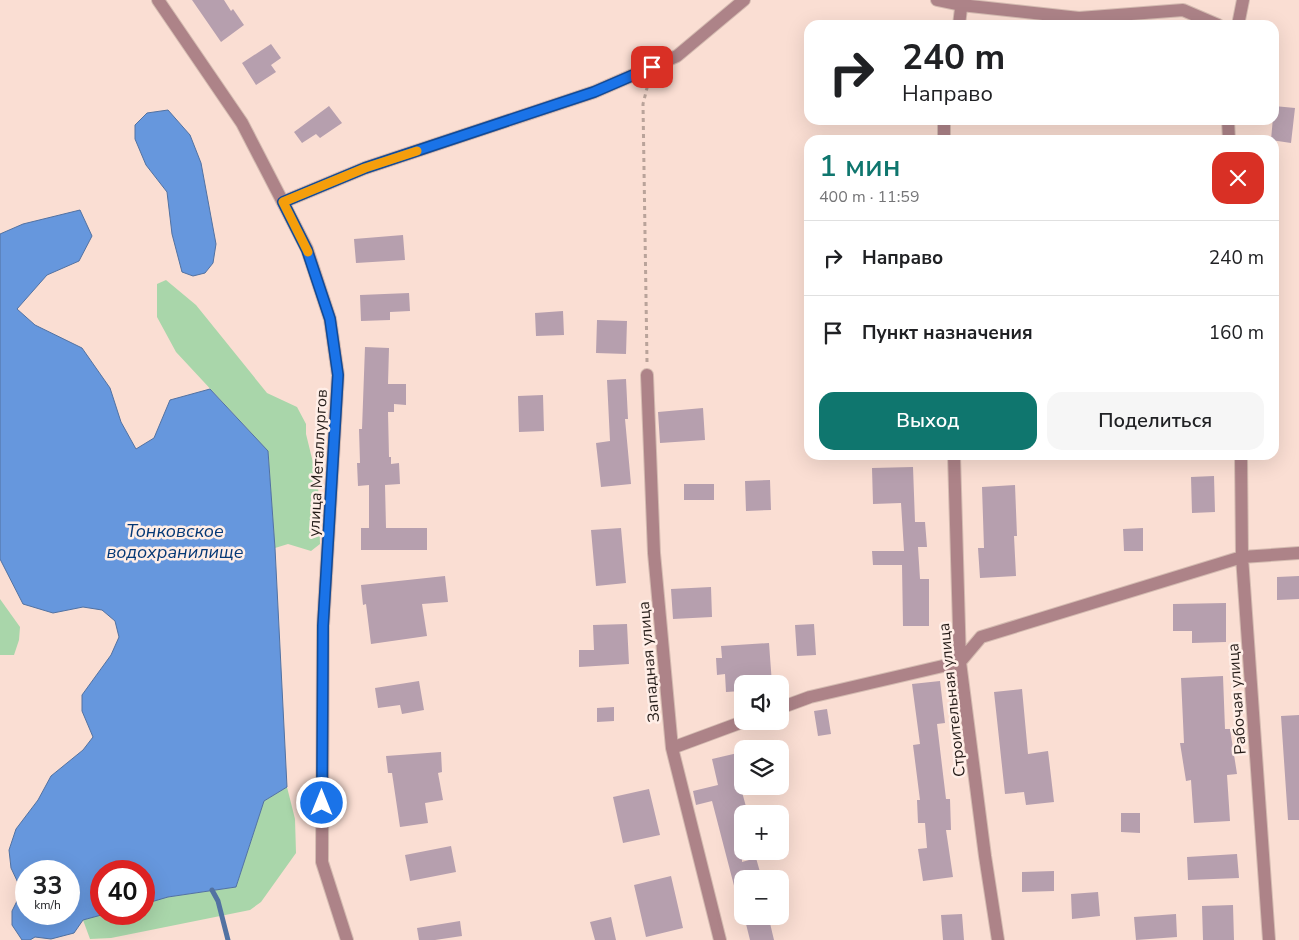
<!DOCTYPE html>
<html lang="ru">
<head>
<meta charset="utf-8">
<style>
	:root { --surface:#fff; --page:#f6f6f6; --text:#202124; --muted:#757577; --line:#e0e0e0; --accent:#0f766e }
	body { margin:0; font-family:"Nunito Sans",sans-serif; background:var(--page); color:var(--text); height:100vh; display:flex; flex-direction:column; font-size:19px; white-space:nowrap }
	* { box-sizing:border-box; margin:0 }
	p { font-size:16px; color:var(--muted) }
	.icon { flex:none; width:28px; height:28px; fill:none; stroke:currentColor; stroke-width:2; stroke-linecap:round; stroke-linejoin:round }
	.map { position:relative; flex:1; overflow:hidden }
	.panel { position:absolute; left:804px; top:135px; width:475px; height:325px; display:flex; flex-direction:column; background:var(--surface); border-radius:15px; box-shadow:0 5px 20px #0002 }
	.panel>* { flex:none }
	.banner { position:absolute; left:804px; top:20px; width:475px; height:105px; border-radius:15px; box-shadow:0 5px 20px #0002; background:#fff; color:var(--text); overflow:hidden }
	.tools { position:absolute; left:734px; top:675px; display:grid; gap:10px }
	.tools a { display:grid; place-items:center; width:55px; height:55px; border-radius:10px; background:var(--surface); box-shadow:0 5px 20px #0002; font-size:25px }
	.speed { position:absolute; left:15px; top:860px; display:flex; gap:10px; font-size:25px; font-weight:700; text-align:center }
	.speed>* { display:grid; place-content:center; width:65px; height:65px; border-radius:50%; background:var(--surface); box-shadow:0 5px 20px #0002; line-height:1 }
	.speed small { font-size:12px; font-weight:400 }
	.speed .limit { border:8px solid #d22; background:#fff; color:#111 }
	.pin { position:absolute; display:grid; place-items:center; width:42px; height:42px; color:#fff; margin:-21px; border-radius:10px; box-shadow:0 2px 8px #0006 }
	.me { position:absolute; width:55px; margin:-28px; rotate:0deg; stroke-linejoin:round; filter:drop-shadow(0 0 4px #0008) }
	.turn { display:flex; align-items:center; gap:18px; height:105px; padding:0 15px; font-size:22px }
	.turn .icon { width:65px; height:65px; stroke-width:2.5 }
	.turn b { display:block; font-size:35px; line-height:42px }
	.round { display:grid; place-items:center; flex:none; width:52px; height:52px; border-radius:15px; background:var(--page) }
	.overview { display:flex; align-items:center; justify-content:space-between; height:85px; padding:0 15px }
	h1 { font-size:30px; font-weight:600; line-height:38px; color:var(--accent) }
	.button { display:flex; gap:10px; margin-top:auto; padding:10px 15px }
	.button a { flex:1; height:58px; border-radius:15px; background:var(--accent); color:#fff; font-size:20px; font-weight:600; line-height:58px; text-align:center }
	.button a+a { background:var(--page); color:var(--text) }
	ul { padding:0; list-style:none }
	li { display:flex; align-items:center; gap:15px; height:75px; padding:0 15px; border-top:1px solid var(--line) }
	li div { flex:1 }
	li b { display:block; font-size:19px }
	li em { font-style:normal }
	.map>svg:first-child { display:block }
</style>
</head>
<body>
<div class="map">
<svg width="1299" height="940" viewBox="0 0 1299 940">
	<rect width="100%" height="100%" fill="#faded3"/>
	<path fill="#a9d6aa" d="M 166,280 L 196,305 L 267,393 L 297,407 L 306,424 L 306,434 L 318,483 L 320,544 L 311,551 L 288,544 L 275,548 L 268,451 L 176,352 L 157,317 L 157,284 Z
		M 0,599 L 20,627 L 19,640 L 14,655 L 0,655 Z
		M 287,787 L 295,819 L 296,853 L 261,902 L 250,910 L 111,938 L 90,939 L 83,920 L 105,914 L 144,914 L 144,904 L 168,897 L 236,887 L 264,801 Z"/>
	<path fill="#6697dd" stroke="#5272a2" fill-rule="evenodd" d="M 168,110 L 190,135 L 201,163 L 216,244 L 213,263 L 205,273 L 193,276 L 182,272 L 172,234 L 167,192 L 146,165 L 135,139 L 135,125 L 147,113 Z
		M 80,210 L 92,236 L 79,261 L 47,275 L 17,309 L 35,325 L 82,348 L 110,388 L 121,422 L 136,449 L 154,438 L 170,400 L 210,389 L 268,451 L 275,548 L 287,787 L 264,801 L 236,887 L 168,897 L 144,904 L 144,871 L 101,871 L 101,914 L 105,914 L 83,920 L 74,933 L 51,939 L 35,937 L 30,940 L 22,940 L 12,925 L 12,911 L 17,901 L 20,887 L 11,868 L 9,850 L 16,829 L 38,800 L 51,776 L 83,750 L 93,737 L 82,711 L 82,695 L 111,655 L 119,637 L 115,621 L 102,610 L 83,607 L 53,613 L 23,604 L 0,559 L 0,234 L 23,224 ZM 26,871 L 69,871 L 69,914 L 26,914 Z"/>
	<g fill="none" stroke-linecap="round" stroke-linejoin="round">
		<path stroke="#5272a2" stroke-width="5" d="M 212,890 L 218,901 L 228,940"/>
	</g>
	<path fill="#b69fae" d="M 192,0 L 224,0 L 231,11 L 233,9 L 244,25 L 221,42 Z
		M 271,44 L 281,58 L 271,65 L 276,72 L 256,85 L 242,63 Z
		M 329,106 L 342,123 L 320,138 L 316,134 L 302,143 L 294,132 Z
		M 1274,106 L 1295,108 L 1291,143 L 1271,140 Z
		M 403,235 L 405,260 L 356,263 L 354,239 Z
		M 409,293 L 410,311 L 390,312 L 390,320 L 361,321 L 360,295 Z
		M 563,311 L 564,335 L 536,336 L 535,313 Z
		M 597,320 L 627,321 L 626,354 L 596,353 Z
		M 365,347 L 389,348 L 388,384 L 406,384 L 406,405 L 394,404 L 394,412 L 388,412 L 389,457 L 391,457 L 391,464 L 399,463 L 400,484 L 385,485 L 386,528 L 427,528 L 427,550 L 361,550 L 361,528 L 369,528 L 369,485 L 358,486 L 357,463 L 360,463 L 359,429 L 362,429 Z
		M 626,379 L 628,419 L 625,419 L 631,484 L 601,487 L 596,443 L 610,441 L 607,380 Z
		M 543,395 L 544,431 L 519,432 L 518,396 Z
		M 703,408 L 705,440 L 660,443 L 658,412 Z
		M 913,467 L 915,522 L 925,522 L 927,547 L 918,547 L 920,579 L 929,579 L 929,626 L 903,626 L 902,565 L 873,565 L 872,551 L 904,551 L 901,503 L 873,504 L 872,468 Z
		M 1214,476 L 1215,512 L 1192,513 L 1191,477 Z
		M 770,480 L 771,510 L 746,511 L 745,481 Z
		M 684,484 L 714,484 L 714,500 L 684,500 Z
		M 1015,485 L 1017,536 L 1014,536 L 1016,576 L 980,578 L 978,548 L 984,548 L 982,487 Z
		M 621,528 L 626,583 L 596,586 L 591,530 Z
		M 1143,528 L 1143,551 L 1124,551 L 1123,529 Z
		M 445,576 L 448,602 L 422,604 L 427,636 L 371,644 L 366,604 L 363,605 L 361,585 Z
		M 1299,576 L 1299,599 L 1277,600 L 1277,577 Z
		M 711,587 L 712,617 L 673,619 L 671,589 Z
		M 1226,603 L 1226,642 L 1192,643 L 1192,631 L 1173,631 L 1173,604 Z
		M 627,624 L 629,664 L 579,667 L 579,650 L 594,650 L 593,625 Z
		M 814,624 L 816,655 L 797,656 L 795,625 Z
		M 769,643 L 772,684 L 742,684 L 742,691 L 726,692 L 725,674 L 717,675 L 716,658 L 722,658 L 721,646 Z
		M 1223,676 L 1225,729 L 1230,729 L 1237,774 L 1227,775 L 1230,821 L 1194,823 L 1191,780 L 1186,781 L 1180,743 L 1184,743 L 1181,678 Z
		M 419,681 L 424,710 L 402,714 L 400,705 L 378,708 L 375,688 Z
		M 940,681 L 945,723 L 937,724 L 946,799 L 950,799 L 951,830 L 946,830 L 953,877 L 923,881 L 918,849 L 927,848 L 925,823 L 918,823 L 917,800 L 920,800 L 913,745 L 920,744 L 912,684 Z
		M 1022,689 L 1028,754 L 1048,751 L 1054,802 L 1026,805 L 1024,792 L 1005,794 L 994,692 Z
		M 614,707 L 614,721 L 597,722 L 597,708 Z
		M 827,709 L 831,734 L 818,736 L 814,711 Z
		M 1299,715 L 1299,820 L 1288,820 L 1281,716 Z
		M 441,752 L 442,772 L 438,773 L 443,800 L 425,803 L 428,823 L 400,827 L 392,773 L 388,773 L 386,756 Z
		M 742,752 L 742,792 L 748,814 L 742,814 L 742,862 L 756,858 L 762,879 L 742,879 L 742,900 L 738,901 L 712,801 L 696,805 L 693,791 L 718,785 L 712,759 Z
		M 649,789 L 660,835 L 623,843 L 613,797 Z
		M 1121,813 L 1140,813 L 1140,833 L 1121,832 Z
		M 451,846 L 456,872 L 410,881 L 405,855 Z
		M 1237,854 L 1239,878 L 1188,880 L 1187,857 Z
		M 1054,871 L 1054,891 L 1022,892 L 1022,872 Z
		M 671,876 L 683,928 L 646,937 L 634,885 Z
		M 1098,892 L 1100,916 L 1072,919 L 1071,894 Z
		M 1233,905 L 1234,940 L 1203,940 L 1202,906 Z
		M 962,914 L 964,940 L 943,940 L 941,915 Z
		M 1176,914 L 1177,937 L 1136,940 L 1134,917 Z
		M 611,917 L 616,940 L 595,940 L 590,922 Z
		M 769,919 L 774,940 L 750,940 L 746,924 Z
		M 460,921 L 462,936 L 435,940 L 419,940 L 417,928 Z"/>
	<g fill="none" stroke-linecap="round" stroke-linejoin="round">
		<defs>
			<path id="minor" d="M 158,0 L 242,123 L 307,249 L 330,319 L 338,375 L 323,626 L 322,862 L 347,940
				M 937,0 L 961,5 L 1079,18 L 1183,10 L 1218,25
				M 959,25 L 962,0
				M 1238,25 L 1243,0
				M 944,120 L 944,140
				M 1228,120 L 1229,140
				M 283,202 L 365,168 L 594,92 L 677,56 L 744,0
				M 647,375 L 654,553 L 672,748 L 720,940
				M 954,455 L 960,662 L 985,856 L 998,940
				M 1241,455 L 1242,557 L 1269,940
				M 780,708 L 810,697 L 960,662 L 981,637 L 1242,557 L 1299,553
				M 672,748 L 745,721"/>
		</defs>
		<use href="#minor" stroke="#d4bbb1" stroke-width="14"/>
		<path stroke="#b9a39a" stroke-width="3" stroke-dasharray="4 4" stroke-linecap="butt" d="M 647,362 L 643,104 L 648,84"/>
		<use href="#minor" stroke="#ad8388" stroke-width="12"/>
	</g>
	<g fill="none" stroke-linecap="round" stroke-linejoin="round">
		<defs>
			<path id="route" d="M 322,803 L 323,626 L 338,375 L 330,319 L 307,250 L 283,202 L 365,168 L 594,92 L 652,67"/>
		</defs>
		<use href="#route" stroke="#114b97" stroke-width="12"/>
		<use href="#route" stroke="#1a73e8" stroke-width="9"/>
		<path stroke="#f59e0b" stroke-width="9" d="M 308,252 L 283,202 L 365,168 L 417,151"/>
	</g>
	<g text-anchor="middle" stroke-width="5" stroke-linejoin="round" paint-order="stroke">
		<g font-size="16" fill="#251c18" stroke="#ffeee7">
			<text transform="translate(317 463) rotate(-87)" y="6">улица Металлургов</text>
			<text transform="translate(648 662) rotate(-95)" y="6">Западная улица</text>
			<text transform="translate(1236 699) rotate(-94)" y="6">Рабочая улица</text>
			<text transform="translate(951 700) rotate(-96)" y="6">Строительная улица</text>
		</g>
		<g font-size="18" font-style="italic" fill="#053875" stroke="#ffeee7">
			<text x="175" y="537">Тонковское<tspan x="175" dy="21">водохранилище</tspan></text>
		</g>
	</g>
</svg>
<div class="tools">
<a><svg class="icon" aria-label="sound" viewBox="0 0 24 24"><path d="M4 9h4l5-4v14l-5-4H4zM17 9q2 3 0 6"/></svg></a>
<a><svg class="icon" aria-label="layers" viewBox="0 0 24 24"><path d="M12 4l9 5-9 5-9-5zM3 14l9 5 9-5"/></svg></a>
<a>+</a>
<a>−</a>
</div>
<div class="speed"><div>33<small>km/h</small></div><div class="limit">40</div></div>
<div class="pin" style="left:652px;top:67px;background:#d93025"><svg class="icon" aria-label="arrive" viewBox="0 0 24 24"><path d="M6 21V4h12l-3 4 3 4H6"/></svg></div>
<svg class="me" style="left:322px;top:803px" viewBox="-20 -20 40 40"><circle r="17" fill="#1a73e8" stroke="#fff" stroke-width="3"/><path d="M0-11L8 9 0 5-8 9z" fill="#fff"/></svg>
<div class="banner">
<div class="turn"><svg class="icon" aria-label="right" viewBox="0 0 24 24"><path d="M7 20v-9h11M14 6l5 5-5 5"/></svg><div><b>240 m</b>Направо</div></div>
</div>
<section class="panel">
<div class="overview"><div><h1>1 мин</h1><p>400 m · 11:59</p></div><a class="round" style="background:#d93025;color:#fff"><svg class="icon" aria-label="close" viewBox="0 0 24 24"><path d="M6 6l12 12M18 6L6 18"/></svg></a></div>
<ul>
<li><svg class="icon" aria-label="right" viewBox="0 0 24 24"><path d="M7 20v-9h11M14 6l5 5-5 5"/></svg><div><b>Направо</b></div><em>240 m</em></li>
<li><svg class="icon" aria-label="arrive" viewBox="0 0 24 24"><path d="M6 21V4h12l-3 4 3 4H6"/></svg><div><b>Пункт назначения</b></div><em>160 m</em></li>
</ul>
<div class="button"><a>Выход</a><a>Поделиться</a></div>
</section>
</div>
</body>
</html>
